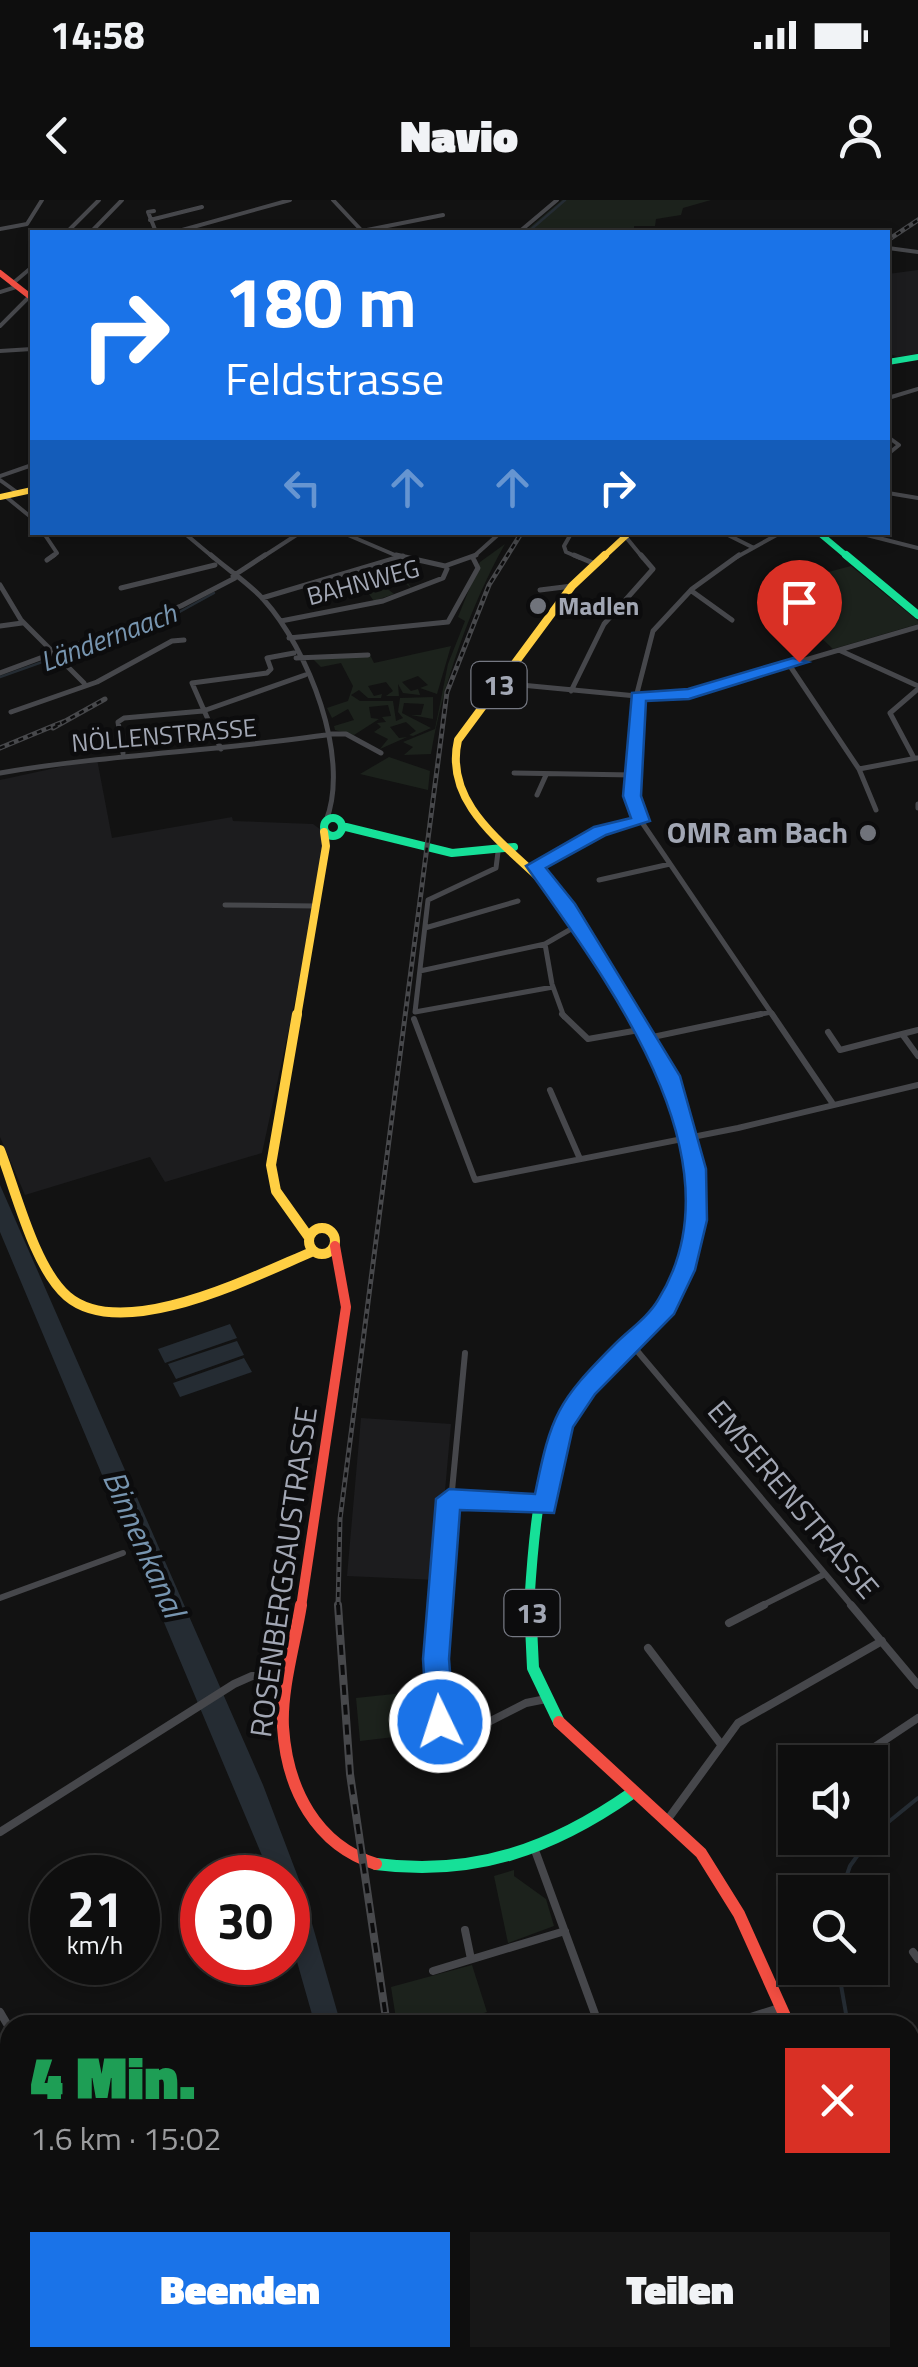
<!DOCTYPE html>
<html lang="de">
<head>
<meta charset="utf-8">
<style>
	:root { --surface:#0e0e0e; --page:#171717; --text:#f1f3f6; --muted:#9b9c9e; --line:#2e2e2e; --accent:#1a73e8 }
	body { margin:0; font-family:"Titillium Web",sans-serif; background:var(--page); color:var(--text); height:100vh; display:flex; flex-direction:column; font-size:38px; white-space:nowrap }
	* { box-sizing:border-box; margin:0 }
	p { font-size:32px; color:var(--muted) }
	.icon { flex:none; width:55px; height:55px; fill:none; stroke:currentColor; stroke-width:2; stroke-linecap:round; stroke-linejoin:round }
	.map { position:relative; flex:1; overflow:hidden }
	.panel { position:absolute; left:0px; top:1815px; width:920px; height:352px; display:flex; flex-direction:column; background:var(--surface); border-radius:30px 30px 0 0; box-shadow:0 5px 15px #0003,0 0 0 2px var(--line) }
	.panel>* { flex:none }
	.banner { position:absolute; left:30px; top:30px; width:860px; height:305px; border-radius:0px; box-shadow:0 5px 15px #0003,0 0 0 2px var(--line); background:#1a73e8; color:#fff; overflow:hidden }
	.tools { position:absolute; left:778px; top:1545px; display:grid; gap:20px }
	.tools a { display:grid; place-items:center; width:110px; height:110px; border-radius:0px; background:var(--surface); box-shadow:0 5px 15px #0003,0 0 0 2px var(--line); font-size:50px }
	.speed { position:absolute; left:30px; top:1655px; display:flex; gap:20px; font-size:50px; font-weight:700; text-align:center }
	.speed>* { display:grid; place-content:center; width:130px; height:130px; border-radius:50%; background:var(--surface); box-shadow:0 5px 15px #0003,0 0 0 2px var(--line); line-height:1 }
	.speed small { font-size:25px; font-weight:400 }
	.speed .limit { border:15px solid #d22; background:#fff; color:#111 }
	.pin { position:absolute; display:grid; place-items:center; width:85px; height:85px; color:#fff; margin:-102px -42px; border-radius:50% 50% 50% 0; rotate:-45deg; box-shadow:0 0 10px #0007 }
	.pin .icon { rotate:45deg }
	.me { position:absolute; width:110px; margin:-55px; rotate:356deg; stroke-linejoin:round; filter:drop-shadow(0 0 8px #0008) }
	.turn { display:flex; align-items:center; gap:35px; height:210px; padding:0 30px; font-size:45px }
	.turn .icon { width:130px; height:130px; stroke-width:2.5 }
	.turn b { display:block; font-size:70px; line-height:85px }
	.lanes { display:flex; align-items:center; height:95px; padding:0 30px; background:#0003; justify-content:center; gap:50px; direction:ltr }
	.lanes .off { opacity:.35 }
	.round { display:grid; place-items:center; flex:none; width:105px; height:105px; border-radius:0px; background:var(--page) }
	.overview { display:flex; align-items:center; justify-content:space-between; height:170px; padding:0 30px }
	h1 { font-size:60px; font-weight:800; line-height:75px; color:#1e9e55 }
	.action { display:flex; gap:20px; margin-top:auto; padding:20px 30px }
	.action a { flex:1; height:115px; border-radius:0px; background:var(--accent); color:#fff; font-size:40px; font-weight:800; line-height:115px; text-align:center }
	.action a+a { background:var(--page); color:var(--text) }
	.status { display:flex; justify-content:space-between; align-items:center; height:70px; padding:0 50px; background:var(--surface); direction:ltr }
	.status svg { height:28px; fill:currentColor }
	header { display:flex; justify-content:space-between; align-items:center; height:130px; padding:0 30px; background:var(--surface); font-size:45px; font-weight:800 }
	.map>svg:first-child { display:block }
</style>
</head>
<body>
<div class="status"><b>14:58</b><svg viewBox="0 0 49 12"><path d="M0 12V9h3v3zM5 12V6h3v6zM10 12V3h3v9zM15 12V0h3v12zM26 1h20v11H26zM47 4h2v5h-2z"/></svg></div>
<header><svg class="icon" aria-label="back" viewBox="0 0 24 24"><path d="M15 5l-7 7 7 7"/></svg>Navio<svg class="icon" aria-label="person" viewBox="0 0 24 24"><circle cx="12" cy="8" r="4"/><path d="M4 21q1-7 8-7t8 7"/></svg></header>
<div class="map">
<svg width="918" height="2167" viewBox="0 0 918 2167">
	<rect width="100%" height="100%" fill="#121212"/>
	<path fill="#1c1c1e" d="M 918,70 L 918,154 L 898,157 L 888,153 L 888,74 Z
		M 97,559 L 112,638 L 232,617 L 233,621 L 313,624 L 324,632 L 316,704 L 262,953 L 165,982 L 150,957 L 25,995 L 0,937 L 0,580 Z
		M 361,1218 L 451,1224 L 437,1380 L 347,1376 Z"/>
	<path fill="#1c221c" d="M 562,0 L 711,0 L 683,8 L 681,15 L 656,19 L 655,26 L 634,26 L 634,32 L 586,32 L 583,28 L 524,32 Z
		M 505,344 C 470,406 442,487 431,554 L 404,555 L 413,547 L 403,542 L 435,529 L 448,464 L 465,421 L 458,417 L 480,362 Z
		M 396,361 L 405,375 L 396,376 L 403,376 L 412,389 L 405,383 L 385,387 L 394,394 L 374,401 L 354,374 Z
		M 851,366 L 918,421 L 918,424 L 833,449 L 816,433 L 833,427 L 778,382 L 791,374 L 800,377 L 789,377 L 783,384 Z
		M 451,446 L 437,494 L 420,488 L 428,485 L 418,476 L 402,482 L 411,491 L 418,489 L 420,495 L 403,493 L 398,484 L 399,496 L 386,496 L 393,491 L 386,482 L 368,486 L 374,496 L 382,494 L 381,498 L 368,498 L 359,490 L 351,495 L 360,501 L 393,501 L 396,521 L 403,518 L 398,512 L 400,498 L 433,497 L 433,519 L 411,515 L 421,515 L 424,504 L 404,503 L 402,513 L 431,528 L 413,536 L 409,535 L 416,531 L 406,522 L 390,527 L 399,538 L 407,537 L 380,549 L 388,539 L 374,532 L 381,527 L 377,523 L 386,522 L 382,517 L 391,516 L 388,505 L 369,507 L 371,518 L 379,519 L 354,535 L 335,530 L 334,526 L 354,520 L 348,509 L 332,518 L 327,508 L 348,501 L 353,486 L 341,463 L 321,467 L 313,459 L 370,455 L 374,463 Z
		M 389,557 L 430,571 L 428,590 L 360,574 Z
		M 432,1490 L 437,1532 L 360,1541 L 356,1498 Z
		M 514,1670 L 514,1676 L 546,1699 L 554,1726 L 508,1743 L 494,1676 Z
		M 472,1765 L 487,1812 L 445,1825 L 397,1825 L 391,1787 Z"/>
	<path fill="#252c33" d="M 0,985 L 263,1585 L 301,1685 L 341,1825 L 315,1825 L 288,1730 L 288,1678 L 271,1677 L 0,1032 Z
		M 230,1124 L 237,1138 L 165,1163 L 158,1149 Z
		M 237,1141 L 244,1155 L 176,1179 L 168,1164 Z
		M 244,1158 L 252,1172 L 180,1197 L 173,1183 Z"/>
	<g fill="none" stroke-linecap="round" stroke-linejoin="round">
		<path stroke="#252c33" stroke-width="2.5" d="M 528,32 L 565,0
			M 0,477 L 174,415 L 214,393"/>
		<path stroke="#252c33" stroke-width="4" d="M 870,1637 L 918,1598
			M 841,1692 L 850,1666 L 870,1638
			M 838,1768 L 848,1825
			M 586,2167 L 605,2158"/>
		<path stroke="#46474b" stroke-width="4" d="M 333,0 L 363,32
			M 154,11 L 148,12 L 156,32
			M 150,20 L 202,7
			M 0,29 L 27,24 L 42,0
			M 362,31 L 443,15
			M 67,32 L 99,0
			M 91,32 L 122,0
			M 175,32 L 290,0
			M 519,32 L 557,0
			M 888,48 L 918,52
			M 12,84 L 32,67
			M 0,92 L 16,87
			M 0,126 L 32,94
			M 0,151 L 32,149
			M 888,198 L 918,189
			M 888,237 L 899,245 L 888,254
			M 0,276 L 32,265
			M 0,280 L 18,293
			M 888,293 L 918,298
			M 5,296 L 32,318
			M 43,332 L 57,353 L 50,358
			M 183,332 L 214,358
			M 341,332 L 402,358
			M 572,332 L 564,346 L 566,352 L 580,358
			M 722,332 L 752,347
			M 855,332 L 918,348
			M 625,336 L 643,358
			M 261,358 L 301,332
			M 397,358 L 403,356
			M 472,358 L 501,332
			M 735,358 L 782,332"/>
		<path stroke="#46474b" stroke-width="5" d="M 211,355 C 228,370 249,383 264,400 C 308,449 351,557 326,621
			M 396,355 L 445,366 L 476,355
			M 574,355 L 593,363
			M 739,355 L 692,389 L 653,431 L 636,497 L 633,582 L 641,621 L 774,817
			M 47,360 L 54,355
			M 233,376 L 265,355
			M 0,385 L 21,420 L 84,483
			M 121,388 L 215,365
			M 540,390 L 572,386
			M 693,392 L 732,420
			M 262,398 L 403,356
			M 281,421 L 383,401 L 443,378 L 447,369
			M 0,426 L 22,423
			M 289,438 L 448,422 L 478,368 L 474,360
			M 841,451 L 918,486
			M 296,458 L 368,455
			M 790,466 L 859,569 L 876,610
			M 0,473 L 181,406 L 235,378
			M 500,483 L 647,497 L 689,494 L 918,427
			M 571,491 L 604,424 L 653,369 L 641,355
			M 11,512 L 97,482 L 172,441 L 184,440
			M 221,549 L 192,483 L 267,473 L 271,469 L 267,458 L 294,453
			M 123,553 L 118,522 L 124,518 L 203,511 L 305,475
			M 914,558 L 890,513 L 918,489
			M 859,569 L 917,558
			M 0,573 C 110,554 221,551 332,534 L 346,534 L 381,553
			M 514,573 L 633,575
			M 537,595 L 546,575
			M 918,604 L 918,608
			M 498,652 L 496,668 L 428,700 L 415,812 L 553,787
			M 535,666 L 600,631 L 641,621
			M 599,680 L 670,664
			M 225,705 L 316,706
			M 425,728 L 518,701
			M 420,771 L 545,744
			M 564,817 L 552,784 L 545,744 L 578,725
			M 749,817 L 771,812"/>
		<path stroke="#46474b" stroke-width="6" d="M 562,814 L 588,839 L 639,830
			M 772,814 L 833,904
			M 414,819 L 475,980 L 738,928 L 918,885
			M 918,830 L 902,834 L 918,856
			M 828,832 L 840,850 L 902,834
			M 648,838 L 761,814
			M 550,890 L 580,959
			M 633,1146 L 853,1407
			M 449,1299 L 545,1305
			M 0,1398 L 123,1353
			M 441,1407 L 465,1153
			M 759,1407 L 825,1374"/>
		<path stroke="#46474b" stroke-width="8" d="M 441,1405 L 437,1448 L 442,1529 L 447,1536 L 459,1537 L 526,1503 L 546,1499
			M 851,1405 L 918,1485
			M 729,1423 L 764,1405
			M 648,1448 L 720,1543
			M 852,1562 L 918,1518
			M 668,1619 L 738,1523 L 882,1441
			M 0,1632 L 234,1484 L 252,1476 L 289,1475
			M 536,1653 L 599,1825
			M 465,1730 L 471,1759
			M 913,1752 L 918,1759
			M 433,1771 L 565,1731
			M 0,1812 L 10,1829
			M 726,1825 L 779,1808
			M 0,1857 L 10,1850
			M 910,2057 L 918,2047
			M 212,2158 L 218,2167
			M 723,2158 L 727,2167
			M 810,2167 L 817,2158"/>
		<path stroke="#16e098" stroke-width="6" d="M 888,162 L 918,157
			M 818,332 L 849,358"/>
		<path stroke="#16e098" stroke-width="8" d="M 846,355 L 918,415
			M324 627a9 9 0 1 1 18 0a9 9 0 1 1-18 0Z
			M 346,627 L 452,653 L 514,647"/>
		<path stroke="#16e098" stroke-width="10" d="M 529,1407 C 533,1344 537,1259 574,1205 C 589,1181 614,1164 633,1144 C 674,1104 690,1055 697,999"/>
		<path stroke="#16e098" stroke-width="12" d="M 530,1405 L 533,1468 L 559,1522
			M 376,1664 C 474,1677 552,1649 632,1593"/>
		<path stroke="#ffcf43" stroke-width="6" d="M 0,297 L 32,290
			M 602,358 L 630,332"/>
		<path stroke="#ffcf43" stroke-width="8" d="M 566,706 C 525,655 441,614 458,540 L 572,386 L 605,355
			M 297,817 L 326,646 L 324,632"/>
		<path stroke="#ffcf43" stroke-width="10" d="M 297,814 L 271,965 L 276,991 L 308,1036
			M 0,950 C 16,991 34,1067 67,1096 C 123,1144 256,1075 314,1051
			M309 1041a13 13 0 1 1 26 0a13 13 0 1 1-26 0Z"/>
		<path stroke="#f24e42" stroke-width="6" d="M 0,73 L 32,98"/>
		<path stroke="#f24e42" stroke-width="8" d="M 566,706 L 632,817"/>
		<path stroke="#f24e42" stroke-width="10" d="M 631,814 C 670,880 693,920 697,999
			M 301,1407 L 346,1107 L 335,1046"/>
		<path stroke="#f24e42" stroke-width="12" d="M 301,1405 C 295,1443 281,1489 283,1527 C 287,1589 316,1645 376,1664
			M 559,1522 L 701,1653 L 739,1714 L 789,1825
			M 910,1936 L 918,1942"/>
		<defs>
			<path id="rail-far1" d="M 888,40 L 918,20
				M 53,528 L 105,499
				M 0,548 L 65,521
				M 338,1407 L 340,1319 L 447,492 L 489,385 L 522,332"/>
			<path id="rail" d="M 338,1405 L 350,1574 L 387,1825
				M 439,2158 L 441,2167"/>
		</defs>
		<use href="#rail-far1" stroke="#47484b" stroke-width="5"/>
		<use href="#rail" stroke="#47484b" stroke-width="8"/>
		<use href="#rail-far1" stroke="#0c0c0d" stroke-width="2.5" stroke-dasharray="5" stroke-linecap="butt"/>
		<use href="#rail" stroke="#0c0c0d" stroke-width="4" stroke-dasharray="10" stroke-linecap="butt"/>
	</g>
	<path fill="#1a73e8" stroke="#114b97" stroke-width="2.5" d="M 793,458 L 808,462 L 689,499 L 646,501 L 641,596 L 650,621 L 606,635 L 546,668 L 575,704 L 680,876 L 706,969 L 707,1020 L 695,1070 L 674,1114 L 595,1194 L 573,1227 L 554,1313 L 460,1310 L 449,1459 L 454,1522 L 450,1530 L 440,1534 L 431,1530 L 427,1522 L 423,1459 L 436,1299 L 449,1289 L 535,1294 C 551,1215 557,1202 615,1144 C 629,1130 648,1117 658,1100 C 746,960 605,778 526,666 L 594,627 L 631,618 L 623,596 L 632,493 L 688,489 Z"/>
	<g fill="#70737b" stroke="#0c0c0d" stroke-width="4">
		<circle cx="538" cy="406" r="10"/>
		<circle cx="868" cy="633" r="10"/>
	</g>
	<g text-anchor="middle" stroke-width="9" stroke-linejoin="round" paint-order="stroke">
		<g font-size="25" fill="#a2a7b4" stroke="#0c0c0d">
			<text transform="translate(363 382) rotate(-15)" y="9">BAHNWEG</text>
			<text transform="translate(164 535) rotate(-5)" y="9">NÖLLENSTRASSE</text>
		</g>
		<g font-size="25" font-weight="bold" fill="#a2a7b4" stroke="#0c0c0d" text-anchor="start">
			<text x="558" y="415">Madlen</text>
		</g>
		<g font-size="28" font-style="italic" fill="#7795b0" stroke="#0c0c0d">
			<text transform="translate(108 437) rotate(-21)" y="10">Ländernaach</text>
		</g>
		<g fill="#0c0c0d" stroke="#757882" stroke-width="2.5">
			<rect x="471.5" y="462" width="55" height="46" rx="8"/>
			<rect x="504.5" y="1390" width="55" height="46" rx="8"/>
		</g>
		<g font-size="28" font-weight="bold" fill="#a2a7b4">
			<text x="499" y="495">13</text>
			<text x="532" y="1423">13</text>
		</g>
		<g font-size="30" font-weight="bold" fill="#a2a7b4" stroke="#0c0c0d" text-anchor="end">
			<text x="848" y="643">OMR am Bach</text>
		</g>
		<g font-size="30" fill="#a2a7b4" stroke="#0c0c0d">
			<text transform="translate(793 1300) rotate(50)" y="10">EMSERENSTRASSE</text>
			<text transform="translate(284 1372) rotate(-82)" y="10">ROSENBERGSAUSTRASSE</text>
		</g>
		<g font-size="32" font-style="italic" fill="#7795b0" stroke="#0c0c0d">
			<text transform="translate(144 1344) rotate(66)" y="11">Binnenkanal</text>
		</g>
	</g>
</svg>
<div class="tools">
<a><svg class="icon" aria-label="sound" viewBox="0 0 24 24"><path d="M4 9h4l5-4v14l-5-4H4zM17 9q2 3 0 6"/></svg></a>
<a><svg class="icon" aria-label="search" viewBox="0 0 24 24"><circle cx="10" cy="10" r="6"/><path d="M15 15l6 6"/></svg></a>
</div>
<div class="speed"><div>21<small>km/h</small></div><div class="limit">30</div></div>
<div class="pin" style="left:799px;top:462px;background:#d93025"><svg class="icon" aria-label="arrive" viewBox="0 0 24 24"><path d="M6 21V4h12l-3 4 3 4H6"/></svg></div>
<svg class="me" style="left:440px;top:1522px" viewBox="-20 -20 40 40"><circle r="17" fill="#1a73e8" stroke="#fff" stroke-width="3"/><path d="M0-11L8 9 0 5-8 9z" fill="#fff"/></svg>
<div class="banner">
<div class="turn"><svg class="icon" aria-label="right" viewBox="0 0 24 24"><path d="M7 20v-9h11M14 6l5 5-5 5"/></svg><div><b>180 m</b>Feldstrasse</div></div>
<div class="lanes"><svg class="icon off" aria-label="left" viewBox="0 0 24 24"><path d="M17 20v-9H6M10 6l-5 5 5 5"/></svg><svg class="icon off" aria-label="ahead" viewBox="0 0 24 24"><path d="M12 20V5M6 11l6-6 6 6"/></svg><svg class="icon off" aria-label="ahead" viewBox="0 0 24 24"><path d="M12 20V5M6 11l6-6 6 6"/></svg><svg class="icon" aria-label="right" viewBox="0 0 24 24"><path d="M7 20v-9h11M14 6l5 5-5 5"/></svg></div>
</div>
<section class="panel">
<div class="overview"><div><h1>4 Min.</h1><p>1.6 km · 15:02</p></div><a class="round" style="background:#d93025;color:#fff"><svg class="icon" aria-label="close" viewBox="0 0 24 24"><path d="M6 6l12 12M18 6L6 18"/></svg></a></div>
<div class="action"><a>Beenden</a><a>Teilen</a></div>
</section>
</div>
</body>
</html>
